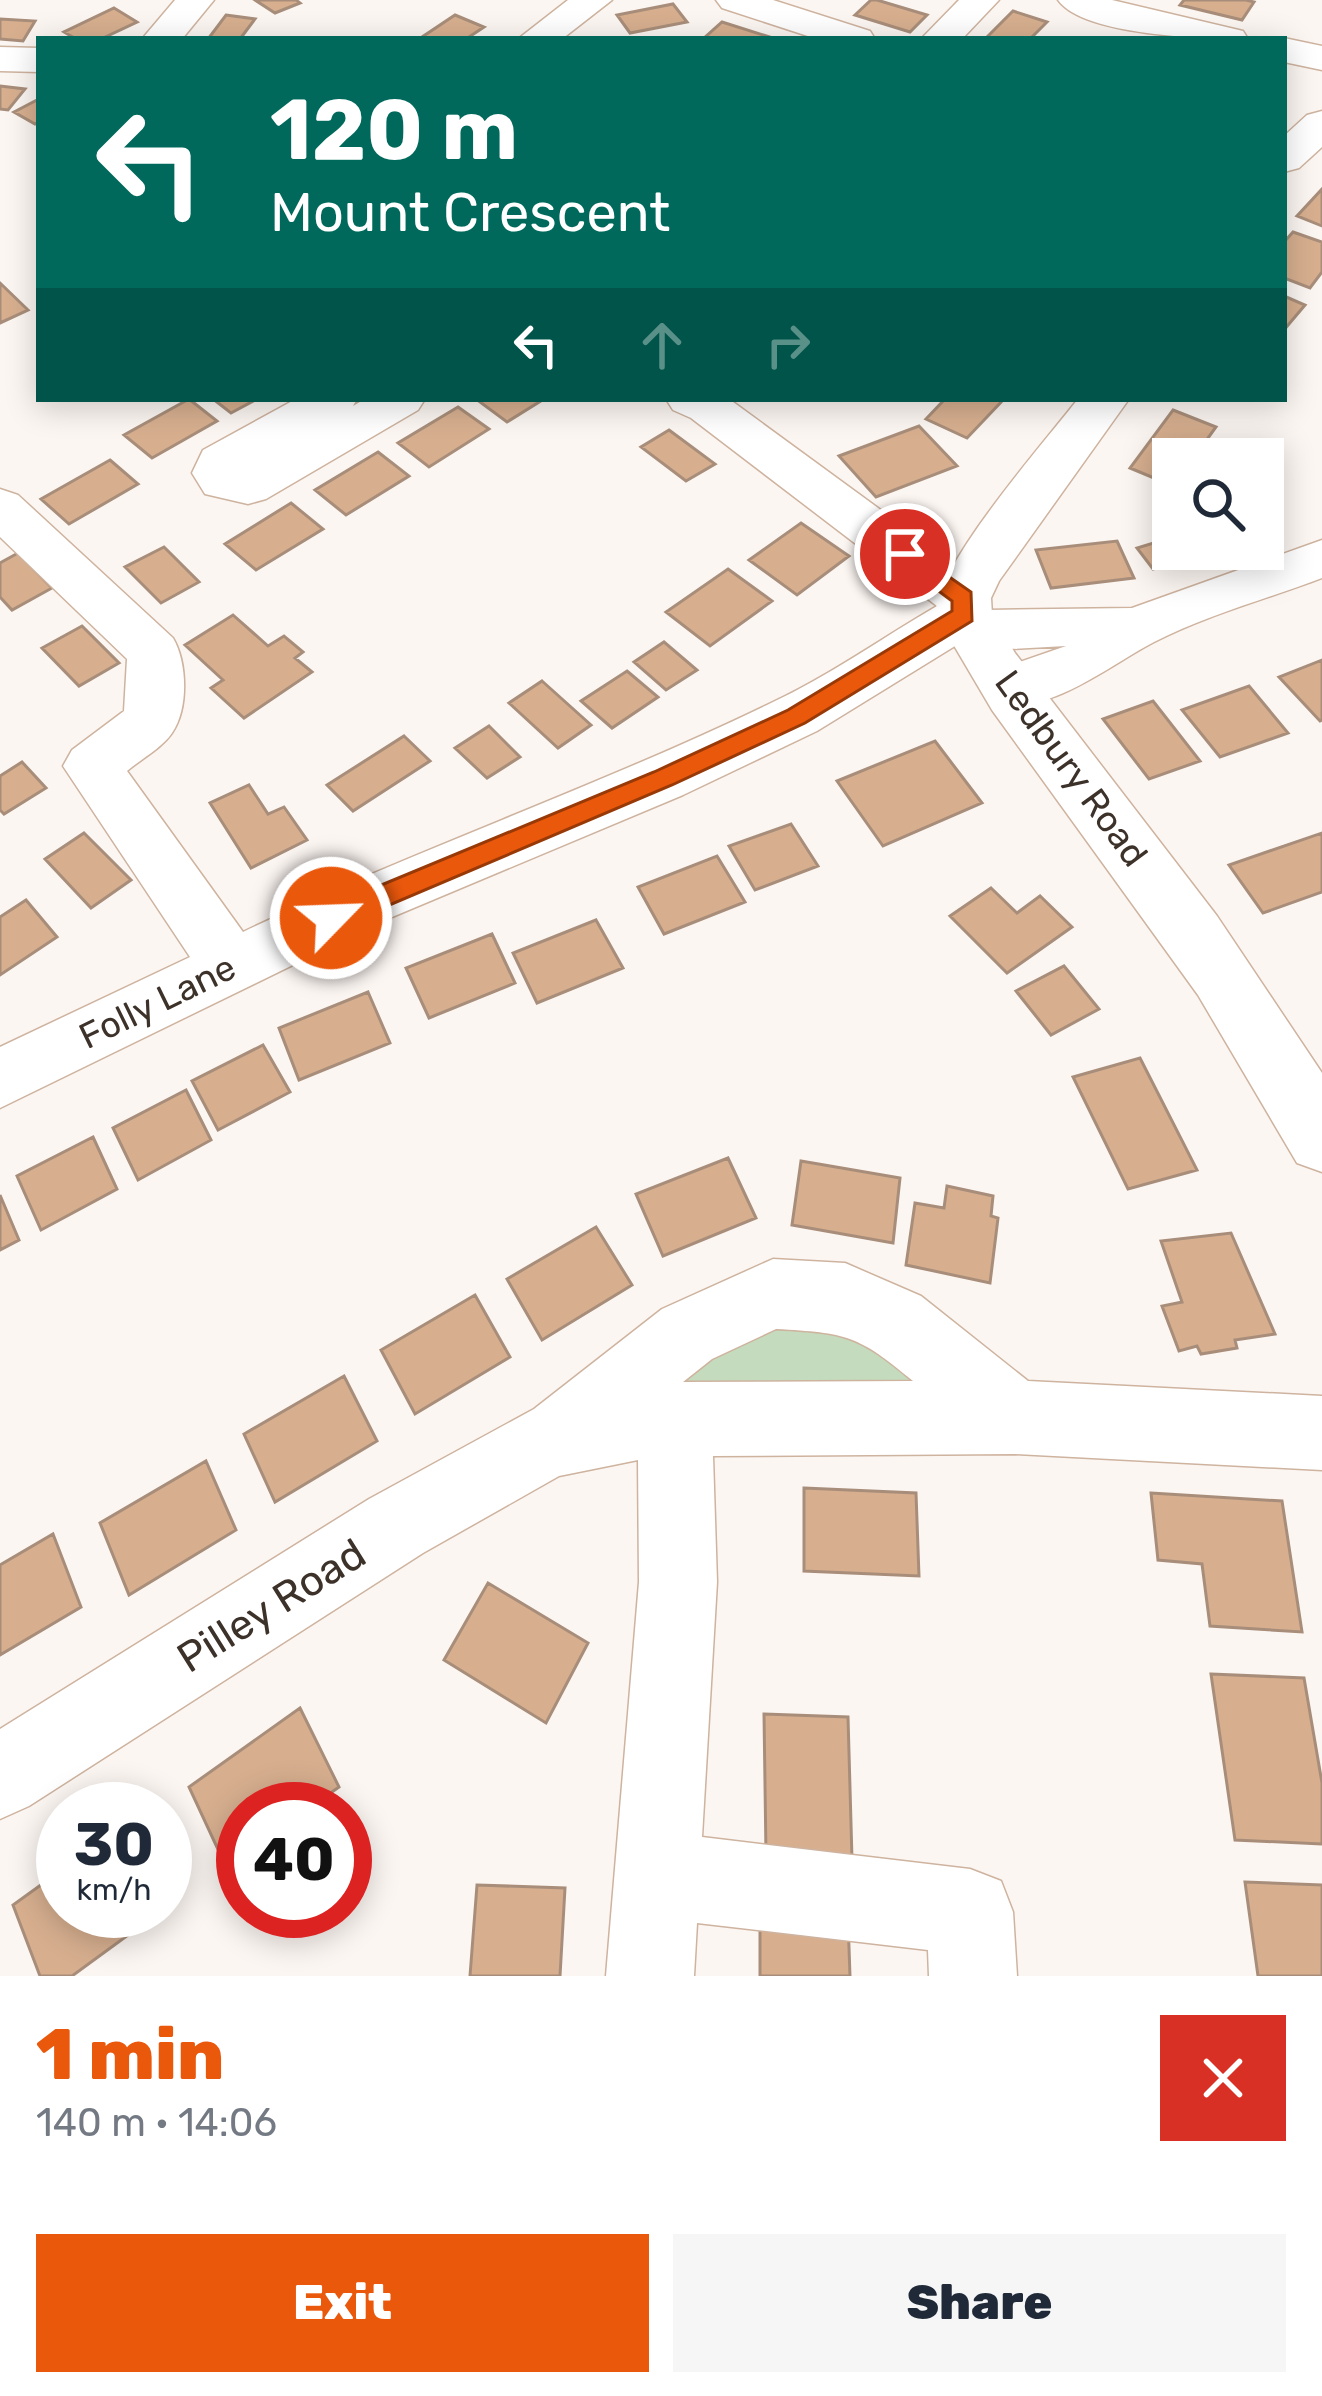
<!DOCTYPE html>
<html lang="en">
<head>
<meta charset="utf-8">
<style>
	:root { --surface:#fff; --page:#f6f6f7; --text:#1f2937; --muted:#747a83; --accent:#ea580c }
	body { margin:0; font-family:Rubik,sans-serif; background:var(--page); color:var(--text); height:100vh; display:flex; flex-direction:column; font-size:45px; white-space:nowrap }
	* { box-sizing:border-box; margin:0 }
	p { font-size:39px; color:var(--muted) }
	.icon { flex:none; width:66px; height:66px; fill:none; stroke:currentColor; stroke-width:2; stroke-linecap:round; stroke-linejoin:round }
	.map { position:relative; height:1976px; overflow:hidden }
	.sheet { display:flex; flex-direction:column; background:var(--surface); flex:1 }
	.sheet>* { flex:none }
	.guide { position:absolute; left:36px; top:36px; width:1251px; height:366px; border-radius:0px; box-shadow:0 6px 30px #0003; background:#00695c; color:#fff; overflow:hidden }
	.fabs { position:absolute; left:1152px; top:438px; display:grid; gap:24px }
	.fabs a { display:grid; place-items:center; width:132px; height:132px; border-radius:0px; background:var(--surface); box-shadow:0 6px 30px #0003; font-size:60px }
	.speed { position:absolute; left:36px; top:1782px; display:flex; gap:24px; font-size:60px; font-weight:700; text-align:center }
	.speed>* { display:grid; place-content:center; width:156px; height:156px; border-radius:50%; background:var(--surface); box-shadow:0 6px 30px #0003; line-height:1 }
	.speed small { font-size:30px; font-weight:400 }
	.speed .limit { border:18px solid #d22; background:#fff; color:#111 }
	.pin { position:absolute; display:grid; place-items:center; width:102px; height:102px; color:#fff; margin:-51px; border:6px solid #fff; border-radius:50%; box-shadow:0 3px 12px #0007 }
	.me { position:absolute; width:132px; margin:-66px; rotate:66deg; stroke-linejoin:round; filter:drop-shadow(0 0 9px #0008) }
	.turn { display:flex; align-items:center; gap:42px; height:252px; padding:0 36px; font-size:54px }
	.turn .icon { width:156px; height:156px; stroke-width:2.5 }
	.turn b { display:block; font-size:84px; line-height:102px }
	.lanes { display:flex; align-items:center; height:114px; padding:0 36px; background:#0003; justify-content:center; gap:60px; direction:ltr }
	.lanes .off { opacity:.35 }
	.round { display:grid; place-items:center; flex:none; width:126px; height:126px; border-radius:0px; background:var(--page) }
	.head { display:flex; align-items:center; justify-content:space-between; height:204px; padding:0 36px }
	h1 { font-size:72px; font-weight:800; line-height:90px; color:var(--accent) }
	.cta { display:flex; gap:24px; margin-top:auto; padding:24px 36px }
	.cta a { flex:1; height:138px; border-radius:0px; background:var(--accent); color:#fff; font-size:48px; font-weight:800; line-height:138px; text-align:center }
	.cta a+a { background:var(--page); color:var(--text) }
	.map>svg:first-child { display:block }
</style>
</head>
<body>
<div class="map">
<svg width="1322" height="1976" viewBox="0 0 1322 1976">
	<rect width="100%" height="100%" fill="#fcf6f2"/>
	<path fill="#c4dbbd" d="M 773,1294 L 1015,1417 L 675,1419 L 687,1334 Z"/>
	<path fill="#d7af8f" stroke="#a88e7a" stroke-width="3" d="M 255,0 L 296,0 L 300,3 L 275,13 Z
		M 871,0 L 877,0 L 927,15 L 910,32 L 855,15 Z
		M 1184,0 L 1246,0 L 1254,2 L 1242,20 L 1180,5 Z
		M 673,4 L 687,22 L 630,33 L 617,15 Z
		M 114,8 L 137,22 L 101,39 L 76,39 L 64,32 Z
		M 1013,11 L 1047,22 L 1030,39 L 986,38 Z
		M 226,15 L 255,19 L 240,39 L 208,39 Z
		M 455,15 L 484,27 L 466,39 L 419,39 Z
		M 0,19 L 35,21 L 23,41 L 0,39 Z
		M 722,22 L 776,39 L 703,39 Z
		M 0,86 L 25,89 L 8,110 L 0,109 Z
		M 39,99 L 39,122 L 35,124 L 14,112 Z
		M 1322,189 L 1322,226 L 1297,216 Z
		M 1293,232 L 1322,242 L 1322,272 L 1310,288 L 1284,278 L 1284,242 Z
		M 0,283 L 28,310 L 0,323 Z
		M 1284,296 L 1305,305 L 1284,330 Z
		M 189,399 L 217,421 L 152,458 L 124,435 Z
		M 213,399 L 257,399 L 231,413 Z
		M 476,399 L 544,399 L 507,422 Z
		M 945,399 L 1004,399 L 967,438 L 926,419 Z
		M 458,407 L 489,429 L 429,467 L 398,443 Z
		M 1173,410 L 1216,427 L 1193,459 L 1173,459 L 1173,486 L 1130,468 Z
		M 919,426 L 957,466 L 876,497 L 839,456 Z
		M 669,430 L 715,464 L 686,481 L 641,447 Z
		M 378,452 L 409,476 L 346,515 L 315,490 Z
		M 110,460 L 138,484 L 69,524 L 41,499 Z
		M 291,503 L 323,529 L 256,570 L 225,544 Z
		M 801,523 L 849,556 L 797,595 L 749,560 Z
		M 1173,537 L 1173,549 L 1197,549 L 1202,555 L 1153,569 L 1137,548 Z
		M 1117,541 L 1134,578 L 1051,588 L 1036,550 Z
		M 164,547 L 199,582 L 161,603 L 125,567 Z
		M 18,553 L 52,588 L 12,610 L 0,597 L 0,563 Z
		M 728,569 L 772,601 L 710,646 L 666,612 Z
		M 233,615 L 268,646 L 284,636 L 303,652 L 295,658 L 312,672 L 244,718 L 211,688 L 223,680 L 185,645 Z
		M 82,626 L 119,663 L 79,686 L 42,648 Z
		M 664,642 L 697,670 L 666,690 L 634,662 Z
		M 1322,660 L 1322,720 L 1320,721 L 1279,677 Z
		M 627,671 L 658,697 L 612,728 L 581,701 Z
		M 542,681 L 591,725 L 558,748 L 509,703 Z
		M 1249,686 L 1288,733 L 1220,757 L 1182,710 Z
		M 1153,701 L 1200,761 L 1149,779 L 1103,719 Z
		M 489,726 L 520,757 L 487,778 L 455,748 Z
		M 404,736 L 430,761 L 353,811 L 327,785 Z
		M 935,741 L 982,803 L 883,846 L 837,781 Z
		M 22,762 L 46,788 L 4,814 L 0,810 L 0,776 Z
		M 249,785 L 268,814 L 284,807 L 307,840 L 251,868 L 210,803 Z
		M 791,824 L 818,866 L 755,890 L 729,846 Z
		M 84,833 L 131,880 L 91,908 L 45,859 Z
		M 1322,833 L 1322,892 L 1263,913 L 1229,865 Z
		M 717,856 L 745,902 L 664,934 L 638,887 Z
		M 991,888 L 1017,913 L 1040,896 L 1072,927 L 1007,973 L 950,916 Z
		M 26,900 L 57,937 L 0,975 L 0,917 Z
		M 596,920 L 623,968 L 537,1003 L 513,953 Z
		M 492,934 L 515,983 L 429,1018 L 406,968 Z
		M 1064,966 L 1099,1009 L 1051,1035 L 1016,991 Z
		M 368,992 L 390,1043 L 299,1080 L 279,1028 Z
		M 263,1045 L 290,1092 L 218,1130 L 192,1081 Z
		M 1140,1058 L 1197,1170 L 1128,1189 L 1073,1077 Z
		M 186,1090 L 211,1140 L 138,1180 L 113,1128 Z
		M 93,1137 L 117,1189 L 41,1230 L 17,1176 Z
		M 728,1158 L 756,1218 L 663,1256 L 636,1194 Z
		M 801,1161 L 900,1178 L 893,1243 L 792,1225 Z
		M 947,1186 L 993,1196 L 991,1216 L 998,1218 L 990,1283 L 906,1265 L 915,1203 L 944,1208 Z
		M 0,1195 L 19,1240 L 0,1250 Z
		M 596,1227 L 632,1285 L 542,1340 L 507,1279 Z
		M 1231,1233 L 1275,1334 L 1235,1340 L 1237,1348 L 1201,1354 L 1197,1346 L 1179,1351 L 1162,1306 L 1182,1302 L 1161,1241 Z
		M 475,1295 L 510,1357 L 415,1414 L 381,1350 Z
		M 344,1376 L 377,1441 L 275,1502 L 244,1434 Z
		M 206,1461 L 236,1530 L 129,1595 L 100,1523 Z
		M 804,1488 L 916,1493 L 919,1576 L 804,1571 Z
		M 1151,1493 L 1282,1501 L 1302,1632 L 1210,1626 L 1202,1564 L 1158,1560 Z
		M 53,1534 L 81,1607 L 0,1655 L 0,1565 Z
		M 488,1583 L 588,1643 L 546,1723 L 444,1660 Z
		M 1211,1674 L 1304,1678 L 1322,1783 L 1322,1844 L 1235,1840 Z
		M 300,1708 L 339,1787 L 308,1809 L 243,1809 L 243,1857 L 227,1869 L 189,1787 Z
		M 764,1714 L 848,1717 L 852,1859 L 766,1855 Z
		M 63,1869 L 63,1911 L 161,1911 L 72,1976 L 40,1976 L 13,1905 Z
		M 1245,1882 L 1322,1885 L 1322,1976 L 1258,1976 Z
		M 477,1885 L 565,1888 L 560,1976 L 470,1976 Z
		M 760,1916 L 848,1919 L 850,1976 L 760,1976 Z"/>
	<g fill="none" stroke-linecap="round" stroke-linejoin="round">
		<defs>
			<path id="minor" d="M 175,0 L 214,0 L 182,39 L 142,39 Z
				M 568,0 L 612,0 L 562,39 L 518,39 Z
				M 716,0 L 773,0 L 870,31 L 875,39 L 817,39 L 722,8 Z
				M 959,0 L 999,0 L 962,39 L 921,39 Z
				M 1058,0 L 1112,0 L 1243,31 L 1248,39 C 1207,39 1083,36 1058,0 Z
				M 1284,38 L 1322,46 L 1322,70 L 1284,62 Z
				M 0,47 L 39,48 L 39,72 L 0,71 Z
				M 296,399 L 357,399 L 353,406 L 365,399 L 425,399 L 418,410 L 266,499 L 248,504 L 205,494 L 192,473 L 203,450 Z
				M 666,399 L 729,399 L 982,584 L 989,598 L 988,610 L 1132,608 L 1322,540 L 1322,578 C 1267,599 1206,615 1154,642 C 1109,665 1046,719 991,702 L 983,687 L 991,672 L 1066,646 L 972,651 L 955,646 L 817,731 L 683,795 L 385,920 L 0,1108 L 0,1047 L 190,957 L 63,766 L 72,750 L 124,711 L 127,659 L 0,537 L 0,489 L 18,495 L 173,638 C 187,662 189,708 172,733 C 162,748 141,759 127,771 L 243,932 C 416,849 598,787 771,703 C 829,676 882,638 937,606 L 691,418 L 673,410 Z
				M 773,1259 L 845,1263 L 921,1296 L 1028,1381 L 1322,1396 L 1322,1470 L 1015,1454 L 713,1456 L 717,1582 L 702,1837 L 970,1869 L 1001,1881 L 1013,1912 L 1017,1976 L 929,1976 L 928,1950 L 697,1923 L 694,1976 L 606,1976 L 639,1582 L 638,1460 L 559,1476 L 423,1553 L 29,1806 L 0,1819 L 0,1729 L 369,1499 L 534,1409 L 662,1309 ZM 776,1329 C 847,1333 858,1335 913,1381 L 683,1382 L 712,1359 Z"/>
			<path id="highway" d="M 1322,111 L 1322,147 L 1299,168 L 1284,172 L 1284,136 L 1307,115 Z
				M 1078,399 L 1129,399 L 999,581 L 991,598 L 992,615 L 1015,653 L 1217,916 L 1322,1073 L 1322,1172 L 1297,1163 L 1198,995 L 992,710 L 936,615 C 934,567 1044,443 1078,399 Z"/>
		</defs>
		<use href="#minor" stroke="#ceb39f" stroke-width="3"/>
		<use href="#highway" stroke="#ceb39f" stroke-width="3"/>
		<use href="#minor" fill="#fff" fill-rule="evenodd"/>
		<use href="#highway" fill="#fff" fill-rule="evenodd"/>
	</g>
	<path fill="#ea580c" stroke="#983908" stroke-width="3" d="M 905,546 L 971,592 L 972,621 L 805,723 L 672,785 L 340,926 L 321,926 L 317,918 L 321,910 L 654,772 L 788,710 L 952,611 L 952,601 L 897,560 L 894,554 Z"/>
	<g text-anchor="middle" stroke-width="9" stroke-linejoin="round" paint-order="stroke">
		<g font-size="36" fill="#3d322a" stroke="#fff">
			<text transform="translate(1072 768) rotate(54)" y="13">Ledbury Road</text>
			<text transform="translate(157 1001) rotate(-26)" y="13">Folly Lane</text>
		</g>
		<g font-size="42" fill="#3d322a" stroke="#fff">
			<text transform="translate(271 1605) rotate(-32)" y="15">Pilley Road</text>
		</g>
	</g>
</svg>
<div class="fabs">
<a><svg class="icon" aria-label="search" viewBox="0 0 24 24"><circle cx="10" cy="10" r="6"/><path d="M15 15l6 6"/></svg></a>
</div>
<div class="speed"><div>30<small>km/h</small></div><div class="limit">40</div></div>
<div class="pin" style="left:905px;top:554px;background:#d93025"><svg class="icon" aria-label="arrive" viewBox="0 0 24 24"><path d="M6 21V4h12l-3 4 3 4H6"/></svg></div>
<svg class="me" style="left:331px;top:918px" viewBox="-20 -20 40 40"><circle r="17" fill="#ea580c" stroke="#fff" stroke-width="3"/><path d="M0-11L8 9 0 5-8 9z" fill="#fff"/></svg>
<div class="guide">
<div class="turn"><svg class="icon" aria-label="left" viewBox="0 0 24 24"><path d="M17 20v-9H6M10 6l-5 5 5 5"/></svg><div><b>120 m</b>Mount Crescent</div></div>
<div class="lanes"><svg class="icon" aria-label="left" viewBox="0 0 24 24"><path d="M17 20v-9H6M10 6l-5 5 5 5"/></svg><svg class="icon off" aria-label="ahead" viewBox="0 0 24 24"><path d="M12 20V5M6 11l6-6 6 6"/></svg><svg class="icon off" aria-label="right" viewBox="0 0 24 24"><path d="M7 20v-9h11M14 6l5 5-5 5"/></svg></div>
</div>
</div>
<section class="sheet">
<div class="head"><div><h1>1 min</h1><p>140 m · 14:06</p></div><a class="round" style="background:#d93025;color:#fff"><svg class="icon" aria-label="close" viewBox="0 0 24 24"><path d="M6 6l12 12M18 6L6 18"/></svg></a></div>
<div class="cta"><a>Exit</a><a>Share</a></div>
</section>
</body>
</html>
